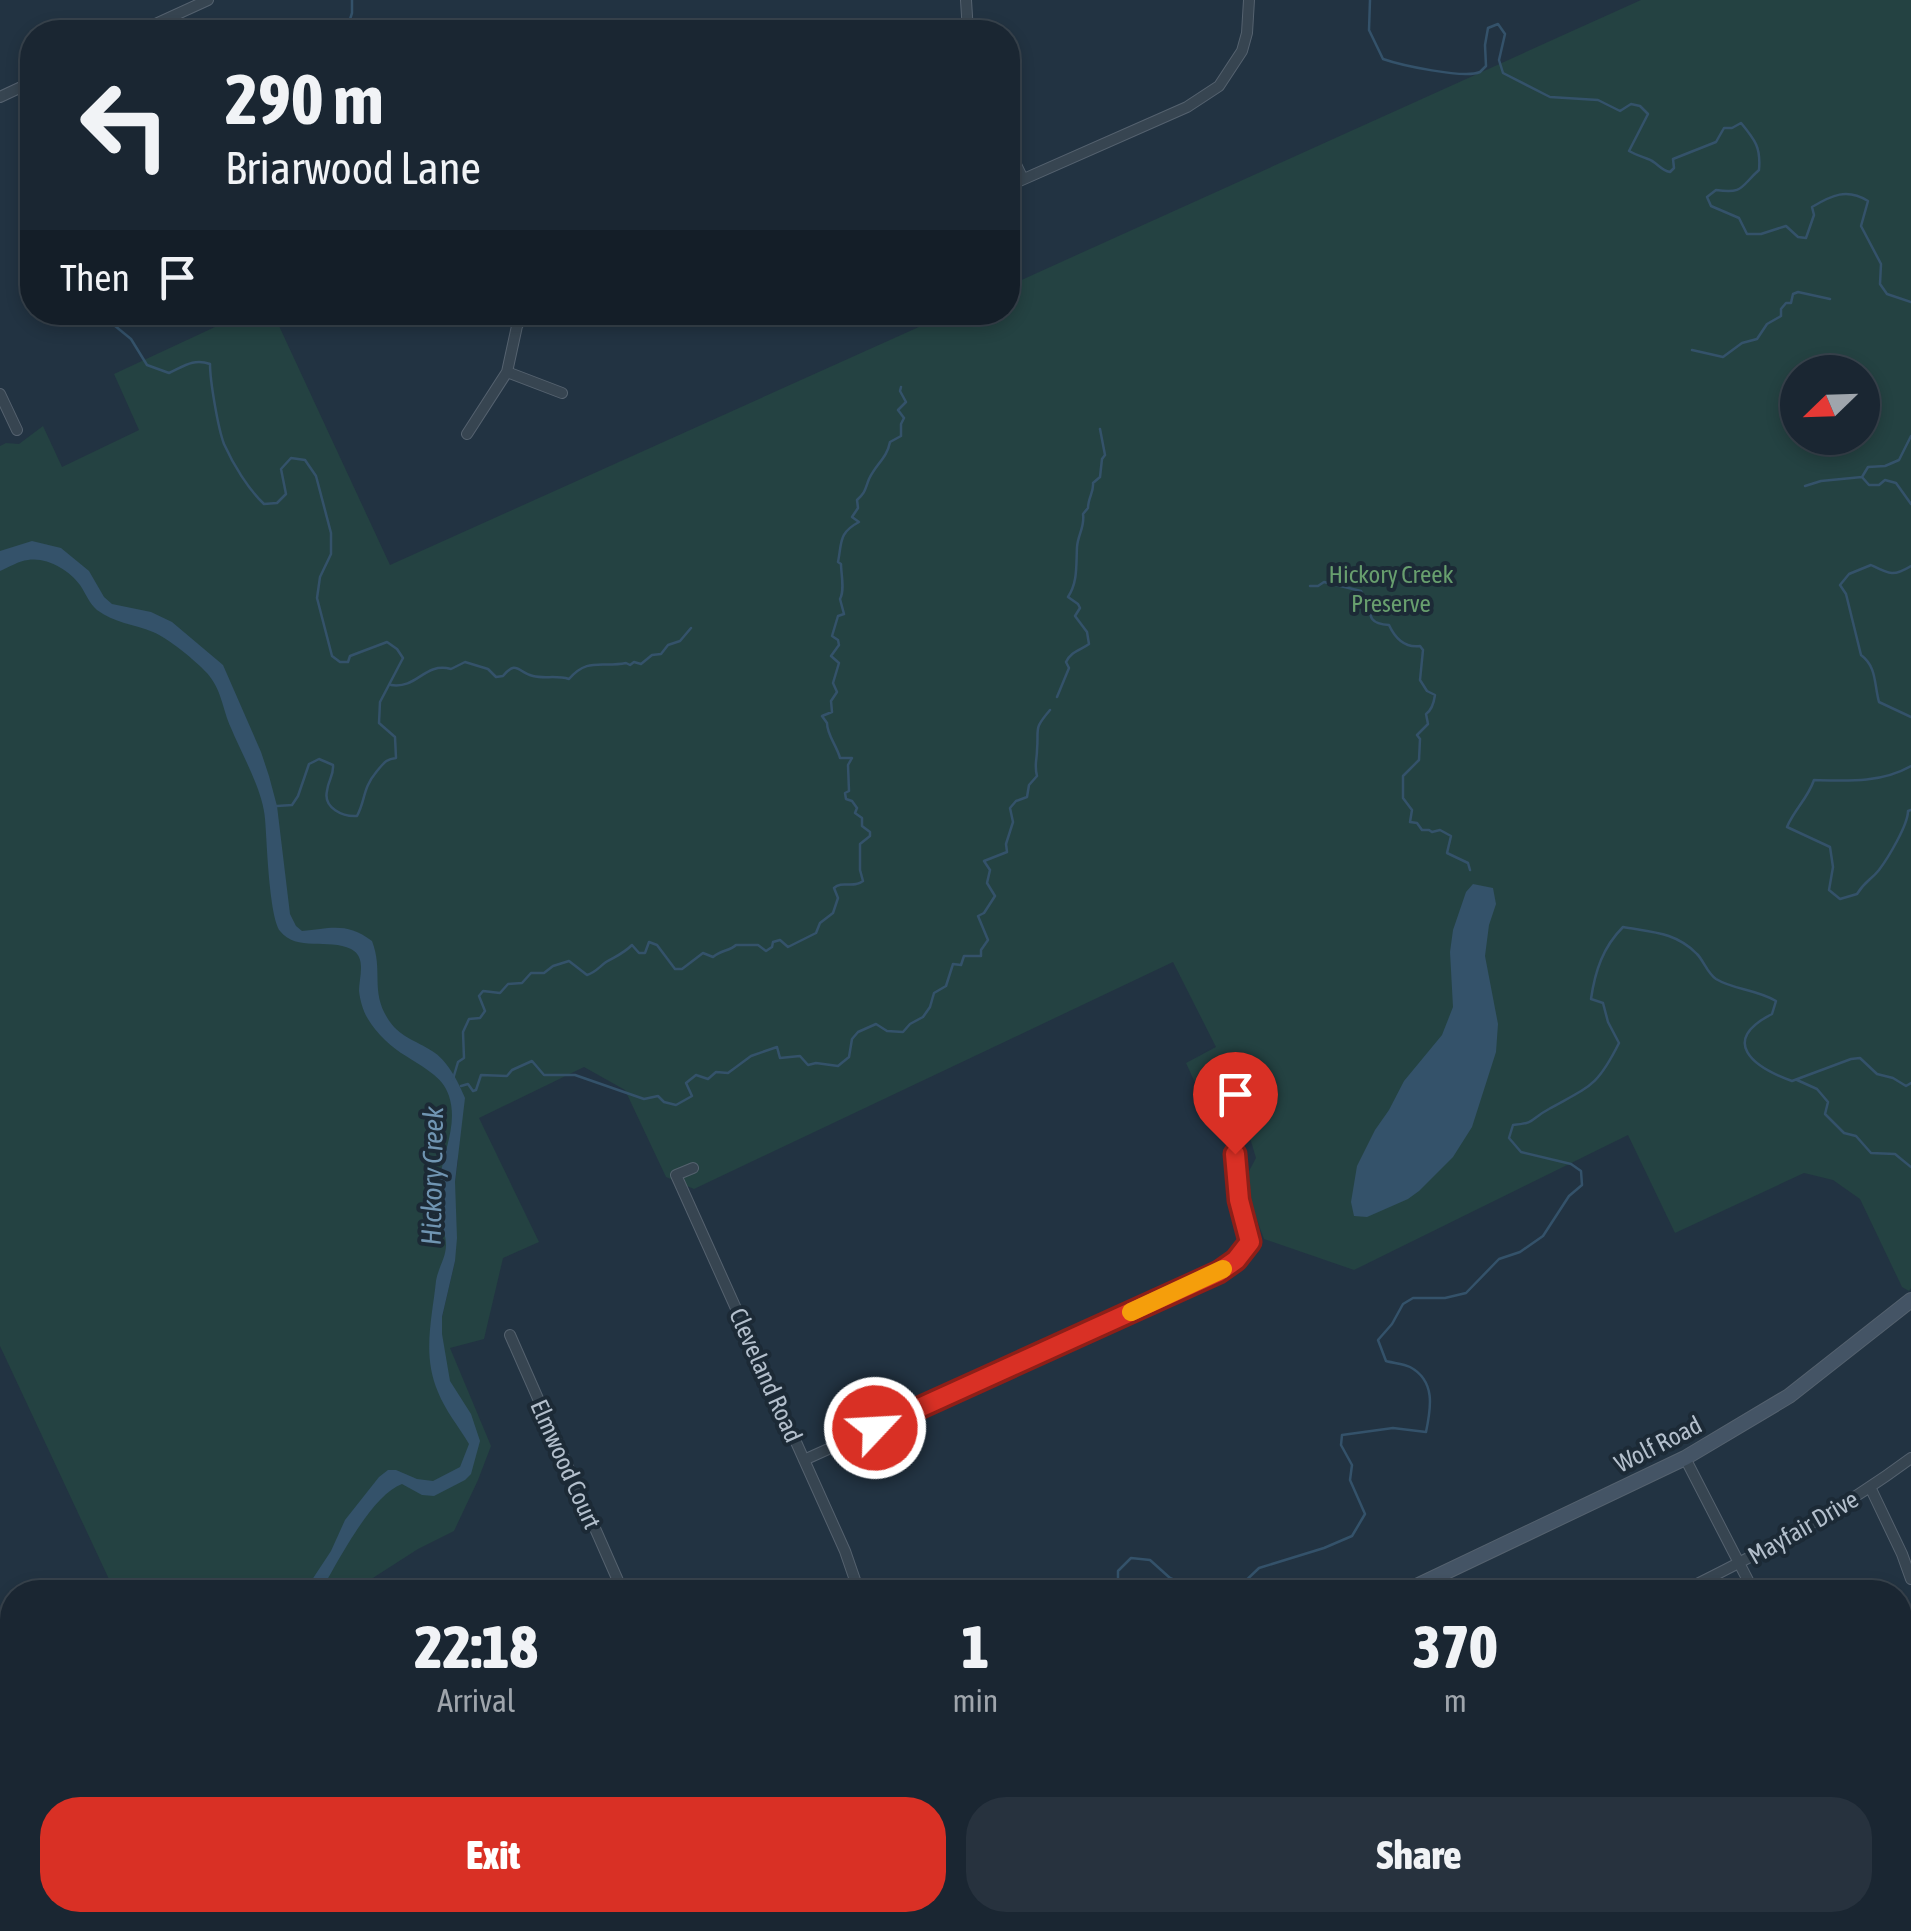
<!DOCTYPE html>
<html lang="en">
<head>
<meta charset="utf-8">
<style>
	:root { --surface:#1a2632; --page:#27323e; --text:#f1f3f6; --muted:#9fa5ac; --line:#38434d; --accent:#d93025 }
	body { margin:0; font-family:"Asap Condensed",sans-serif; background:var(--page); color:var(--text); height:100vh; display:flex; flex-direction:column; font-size:38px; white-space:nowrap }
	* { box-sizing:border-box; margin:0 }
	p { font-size:32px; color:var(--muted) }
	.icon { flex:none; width:55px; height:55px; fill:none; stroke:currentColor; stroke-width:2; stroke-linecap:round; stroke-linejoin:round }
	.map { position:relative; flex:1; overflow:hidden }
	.drawer { position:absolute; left:0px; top:1580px; width:1912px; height:352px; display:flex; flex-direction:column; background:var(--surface); border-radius:40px 40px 0 0; box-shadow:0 5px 15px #0003,0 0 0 2px var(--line) }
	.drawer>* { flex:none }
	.top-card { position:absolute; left:20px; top:20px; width:1000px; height:305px; border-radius:40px; box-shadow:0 5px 15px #0003,0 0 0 2px var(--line); background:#1a2632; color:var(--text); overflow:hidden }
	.needle { width:65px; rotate:247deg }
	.tools { position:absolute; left:1780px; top:355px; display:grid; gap:20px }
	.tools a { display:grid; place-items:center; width:100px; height:100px; border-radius:50%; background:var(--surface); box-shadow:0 5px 15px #0003,0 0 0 2px var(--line); font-size:50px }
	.pin { position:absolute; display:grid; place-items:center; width:85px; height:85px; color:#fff; margin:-102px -42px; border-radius:50% 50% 50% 0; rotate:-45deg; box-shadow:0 0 10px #0007 }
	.pin .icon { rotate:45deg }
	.me { position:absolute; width:110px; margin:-55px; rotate:65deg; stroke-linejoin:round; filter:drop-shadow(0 0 8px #0008) }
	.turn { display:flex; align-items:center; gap:35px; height:210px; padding:0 40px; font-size:45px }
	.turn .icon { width:130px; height:130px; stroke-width:2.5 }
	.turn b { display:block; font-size:70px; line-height:85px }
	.then { display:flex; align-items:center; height:95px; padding:0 40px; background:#0003; gap:20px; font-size:38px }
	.eta { display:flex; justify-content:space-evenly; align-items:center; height:170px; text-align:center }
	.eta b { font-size:60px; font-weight:800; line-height:70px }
	.primary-button { display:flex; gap:20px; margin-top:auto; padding:20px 40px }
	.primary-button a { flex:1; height:115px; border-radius:40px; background:var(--accent); color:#fff; font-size:40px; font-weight:800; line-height:115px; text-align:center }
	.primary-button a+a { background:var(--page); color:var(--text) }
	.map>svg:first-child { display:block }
</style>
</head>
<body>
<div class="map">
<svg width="1911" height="1931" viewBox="0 0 1911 1931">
	<rect width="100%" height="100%" fill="#223342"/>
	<path fill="#244242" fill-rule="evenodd" d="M 1641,0 L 1911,0 L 1911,1288 L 1909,1291 L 1902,1287 L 1860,1199 L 1833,1180 L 1804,1173 L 1675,1233 L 1628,1135 L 1354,1270 L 1264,1239 L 1243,1182 L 1256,1158 L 1250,1138 L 1231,1128 L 1217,1131 L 1186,1063 L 1216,1047 L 1173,962 L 694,1189 L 666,1177 L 625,1090 L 584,1067 L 479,1118 L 539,1242 L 503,1258 L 484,1339 L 450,1348 L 491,1446 L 478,1480 L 454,1531 L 418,1549 L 351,1592 L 115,1592 L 0,1346 L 0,446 L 6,443 L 19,444 L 43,426 L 62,467 L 139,430 L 114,374 L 245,313 L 273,313 L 390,565 L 950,313 L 1008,312 L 1008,286 ZM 1798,372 L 1862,372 L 1862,438 L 1798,438 ZM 456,1156 L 458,1160 L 455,1182 L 455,1261 L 442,1317 L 442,1327 L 440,1324 Z
		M 185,1920 L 1599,1920 L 1605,1931 L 160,1931 Z"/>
	<path fill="#34526a" d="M 32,541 L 61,548 L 89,571 L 104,597 L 112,604 L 151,612 L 172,622 L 223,665 L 261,752 L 269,776 L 277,806 L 290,914 L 296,926 L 302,931 C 331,928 347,922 372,941 C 384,972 369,992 390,1022 C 401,1038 420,1042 435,1053 C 448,1062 459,1083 465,1098 L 455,1182 L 457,1238 L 455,1261 L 442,1317 L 442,1334 L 450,1381 L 471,1414 L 480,1441 L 471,1474 L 465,1480 L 434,1496 L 422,1495 L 402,1484 C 371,1495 337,1564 320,1592 L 304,1592 L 331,1551 L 345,1520 L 379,1477 L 388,1470 L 396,1470 L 417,1479 L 433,1481 L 460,1467 L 469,1444 C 459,1427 445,1410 438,1392 C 422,1355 432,1319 436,1281 C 438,1268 446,1258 446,1245 C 446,1234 441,1225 439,1215 C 437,1204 439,1190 440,1178 C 444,1150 458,1124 449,1096 C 443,1076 422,1067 406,1056 C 392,1048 376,1033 368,1019 C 363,1011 360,1000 359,991 C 359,977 367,957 351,949 C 329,938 296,952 280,931 C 269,916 267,841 265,819 C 263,790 242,755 231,728 C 222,708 222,690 207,673 C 196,661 168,638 153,632 C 134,624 114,623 97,610 C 89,603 86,594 80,585 C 69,570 47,557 28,560 C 19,561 9,567 0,571 L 0,551 Z
		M 1473,884 L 1493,888 L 1496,904 L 1489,925 L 1485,956 L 1498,1024 L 1496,1052 L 1472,1127 L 1453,1157 L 1419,1191 L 1408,1199 L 1367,1217 L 1354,1216 L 1351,1202 L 1357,1166 L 1375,1130 L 1389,1110 L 1404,1081 L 1442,1035 L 1453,1007 L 1450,952 L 1453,930 L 1466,892 Z"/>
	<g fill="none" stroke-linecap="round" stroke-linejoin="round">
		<path stroke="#34526a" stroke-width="2.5" d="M 1370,0 L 1369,30 L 1383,59 C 1400,65 1464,79 1480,72 C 1482,70 1484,68 1486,66 L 1485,45 L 1488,28 L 1498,24 L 1505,34 L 1499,60 L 1503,73 L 1550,97 L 1598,100 L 1620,111 L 1631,104 L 1640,106 L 1648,114 L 1629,151 C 1636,155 1641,156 1648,159 C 1657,162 1660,170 1670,172 L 1674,168 L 1673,159 L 1716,142 L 1724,128 L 1732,128 L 1741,123 C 1755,140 1761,147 1759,170 C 1740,187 1744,194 1716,190 L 1707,197 L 1711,206 L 1739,218 L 1747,234 L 1761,234 L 1786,226 L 1798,237 L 1806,238 L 1814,215 L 1812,207 C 1832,195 1847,188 1868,201 L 1861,226 L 1881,264 L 1880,284 L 1887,294 L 1911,302
			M 346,32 L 352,13 L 352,0
			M 98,312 L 131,339 L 147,365 L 169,373 C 184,366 194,358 210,364 C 210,381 218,428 224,444 C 233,464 248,489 264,504 L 277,503 L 286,494 L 281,469 L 291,458 L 305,460 L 316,476 L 331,533 L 331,554 L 320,577 L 317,598 L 332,656 L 340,662 L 348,662 L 350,656 L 387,642 L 397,649 L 403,658 L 380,702 L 379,723 L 395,737 L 396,758 C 386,759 384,763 377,771 C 362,789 366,799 357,816 C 343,817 323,808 327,791 C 328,780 334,776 333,765 L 319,759 L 309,764 L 298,796 L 292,805 L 277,806
			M 1692,350 L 1723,357 L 1742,343 L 1757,339 L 1767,324 L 1781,316 L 1781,309 L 1786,303 L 1791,303 L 1793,294 L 1798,292 L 1830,299
			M 1911,436 L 1899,460 L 1885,466 L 1868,467 L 1862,477 L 1869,485 L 1879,485 L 1885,480 L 1896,483 L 1911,504
			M 1805,486 L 1821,481 L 1862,477
			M 1911,566 C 1893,577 1889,574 1871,565 L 1849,574 L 1840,585 L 1846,594 L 1861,655 C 1877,667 1874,684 1879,702 L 1911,717
			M 1310,586 L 1318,586 L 1324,582 L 1361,591 L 1363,596 L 1368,599 C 1370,617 1369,624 1389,625 C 1395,638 1405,648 1420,646 L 1423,650 L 1420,680 L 1427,691 L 1435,695 C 1434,702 1432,710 1426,714 L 1428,724 L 1417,735 L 1420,739 L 1419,760 L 1403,776 L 1403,798 L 1412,810 L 1410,822 L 1417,823 L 1422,830 L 1429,830 L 1432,832 L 1440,830 L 1451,836 L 1447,853 L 1468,863 L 1470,870
			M 391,685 C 418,689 424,662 451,669 L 465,662 L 488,669 L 496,677 L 503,676 C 517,659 518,673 533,676 C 545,679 556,675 569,679 C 588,657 601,668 626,663 L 630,665 L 634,662 L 641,664 L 652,655 L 661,654 L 668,645 L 680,641 L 691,628
			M 1057,697 L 1069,668 L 1066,662 C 1071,651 1081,650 1089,644 L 1087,632 L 1075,616 L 1080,608 L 1078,604 L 1068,597 C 1078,582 1076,565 1077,547 C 1078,534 1085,527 1083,514 L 1088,508 C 1088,498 1094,492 1093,483 L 1100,477 L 1102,459 L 1105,455 L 1100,429
			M 1911,766 C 1881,783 1848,781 1814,780 C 1808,798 1794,810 1787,827 L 1830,847 L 1833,867 L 1829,890 L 1840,899 L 1857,894 C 1865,881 1871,880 1879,870 C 1888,858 1908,825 1908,811 L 1911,810
			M 453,1079 L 458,1062 L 464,1058 L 463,1032 L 469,1019 L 480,1018 L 485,1011 L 479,996 L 483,991 L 500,993 L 508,984 L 522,983 L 531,973 L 544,973 L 553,966 L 569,961 L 587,975 C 596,972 599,967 606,962 C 616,956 623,954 632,945 L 639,953 L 645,953 L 649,942 L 657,945 L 675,969 L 682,969 L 703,953 L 713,957 C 721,950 730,951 736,945 L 758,945 L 766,951 L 772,947 L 773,942 L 780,940 L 788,947 L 816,933 L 820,923 L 833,913 L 838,898 L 834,888 C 842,880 853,889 863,881 L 860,870 L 860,844 L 870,836 L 870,832 L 862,826 L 862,818 L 855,813 L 857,808 L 852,801 L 846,799 L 845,793 L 849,791 L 848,765 L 852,758 L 840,758 C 837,746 827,735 827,723 L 822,716 L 832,712 L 831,701 L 837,692 L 833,683 L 839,663 L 831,656 L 839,645 L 838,640 L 832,636 L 838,616 L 844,614 L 840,599 C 845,590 841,574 841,564 L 838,562 C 842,543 838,533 859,522 L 852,517 L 858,508 L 857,500 C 866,492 865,489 869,479 C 876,464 887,458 890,442 L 901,436 L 901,424 L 904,418 L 898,410 L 906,402 L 900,391 L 901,387
			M 1797,1080 L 1817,1089 L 1828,1102 L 1825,1114 L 1844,1133 L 1856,1136 L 1871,1153 L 1895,1154 L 1911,1167
			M 461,1086 L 468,1084 L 473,1091 L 476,1090 L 481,1075 L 507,1076 L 512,1070 L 532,1061 L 544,1075 L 575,1075 L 644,1099 L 658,1096 L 664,1102 L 676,1105 L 692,1096 L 686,1083 L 696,1075 L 708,1079 L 716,1072 L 728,1073 L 751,1056 L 777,1047 L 780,1058 L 800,1056 L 808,1065 L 816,1063 L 838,1066 L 849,1057 L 852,1039 L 858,1032 L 876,1024 L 887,1031 L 903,1032 L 910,1024 L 923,1017 L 930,1007 L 934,993 L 946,986 L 953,964 L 961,965 L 964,956 L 981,956 L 981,950 L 988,940 L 978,916 L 984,913 L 995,896 L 987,883 L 990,870 L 984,861 L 1007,852 L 1006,844 L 1013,822 L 1010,808 L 1016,801 L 1027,797 L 1029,785 L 1037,776 C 1034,765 1037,760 1037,750 C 1039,727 1033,730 1050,710
			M 1118,1592 L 1118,1571 L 1131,1558 L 1150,1560 L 1170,1578 L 1200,1592
			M 1230,1592 L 1235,1591 L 1259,1568 L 1324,1548 L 1352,1536 L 1365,1514 L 1350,1480 L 1352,1465 L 1341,1445 L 1342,1435 L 1393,1428 L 1426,1432 C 1431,1408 1436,1381 1410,1367 C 1404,1364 1393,1363 1386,1361 L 1378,1340 L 1392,1324 L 1403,1304 L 1413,1298 L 1445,1298 L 1466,1293 L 1499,1259 L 1520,1252 L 1543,1236 L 1569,1196 L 1582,1185 L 1581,1171 L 1571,1164 L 1521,1152 L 1509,1138 L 1513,1125 C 1537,1123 1530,1119 1549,1109 C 1590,1086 1597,1087 1619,1043 L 1608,1022 L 1603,1003 L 1591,999 C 1595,971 1603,947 1623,927 C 1651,932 1676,932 1697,954 C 1704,961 1707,973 1716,979 C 1734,990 1756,989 1776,1001 L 1772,1014 C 1719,1041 1753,1067 1792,1081 L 1851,1059 L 1860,1058 L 1877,1074 L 1893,1078 L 1906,1086 L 1911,1083
			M 841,1931 L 845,1920"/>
		<defs>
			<path id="minor" d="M 966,0 L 968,32
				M 138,32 L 208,0
				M 0,97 L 32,82
				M 1008,148 L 1023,179
				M 1008,186 L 1187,107 L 1219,86 L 1242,51 L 1247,33 L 1249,0
				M 737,313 L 737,312
				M 507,372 L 562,393
				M 0,394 L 17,430
				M 467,434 L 507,372 L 517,326 L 525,312
				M 693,1168 L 676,1175 L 845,1551 L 855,1580 L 855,1592
				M 510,1335 L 623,1592
				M 1685,1458 L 1754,1592
				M 804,1460 L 1219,1272 L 1236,1260 L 1250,1242 L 1239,1200 L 1235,1154
				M 1871,1489 L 1902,1554 L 1911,1579
				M 1681,1592 C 1760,1553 1840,1511 1911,1458
				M 1711,1920 L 1716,1931
				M 1881,1920 L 1886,1931"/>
			<path id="secondary" d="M 1404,1592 L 1685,1458 L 1789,1396 L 1911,1300
				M 137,1931 L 160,1920"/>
		</defs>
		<use href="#minor" stroke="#55626f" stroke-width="12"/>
		<use href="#secondary" stroke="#55626f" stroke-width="16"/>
		<use href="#minor" stroke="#374551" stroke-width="10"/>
		<use href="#secondary" stroke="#445465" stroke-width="14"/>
	</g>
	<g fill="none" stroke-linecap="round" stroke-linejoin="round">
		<defs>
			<path id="route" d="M 875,1428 L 1219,1272 L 1236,1260 L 1250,1242 L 1239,1200 L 1235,1154"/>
		</defs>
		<use href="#route" stroke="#8d1f18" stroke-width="25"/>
		<use href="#route" stroke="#d93025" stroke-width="18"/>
		<path stroke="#f59e0b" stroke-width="18" d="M 1131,1312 L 1223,1269"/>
	</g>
	<g text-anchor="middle" stroke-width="8" stroke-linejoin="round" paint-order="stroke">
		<g font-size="25" fill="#689f6e" stroke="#1c2a36">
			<text x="1391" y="583">Hickory Creek<tspan x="1391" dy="29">Preserve</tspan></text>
		</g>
		<g font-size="25" fill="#b3bfcc" stroke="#1c2a36">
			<text transform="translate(766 1375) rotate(66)" y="9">Cleveland Road</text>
			<text transform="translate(1658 1444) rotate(-27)" y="9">Wolf Road</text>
			<text transform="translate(566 1464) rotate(66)" y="9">Elmwood Court</text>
			<text transform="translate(1803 1527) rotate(-30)" y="9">Mayfair Drive</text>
		</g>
		<g font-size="28" font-style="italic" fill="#7095b2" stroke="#1c2a36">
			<text transform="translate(432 1176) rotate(-89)" y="10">Hickory Creek</text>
		</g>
	</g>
</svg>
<div class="tools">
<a><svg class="needle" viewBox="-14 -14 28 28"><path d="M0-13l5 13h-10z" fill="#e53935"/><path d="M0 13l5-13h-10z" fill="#9fa5ac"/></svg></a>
</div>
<div class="pin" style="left:1235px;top:1154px;background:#d93025"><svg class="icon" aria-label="arrive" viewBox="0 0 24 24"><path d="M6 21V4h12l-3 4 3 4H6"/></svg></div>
<svg class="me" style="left:875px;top:1428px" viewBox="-20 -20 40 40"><circle r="17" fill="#d93025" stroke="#fff" stroke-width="3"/><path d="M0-11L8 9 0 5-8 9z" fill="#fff"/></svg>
<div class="top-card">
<div class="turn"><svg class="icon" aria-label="left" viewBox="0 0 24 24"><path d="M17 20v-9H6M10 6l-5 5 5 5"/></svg><div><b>290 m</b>Briarwood Lane</div></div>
<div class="then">Then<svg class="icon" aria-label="arrive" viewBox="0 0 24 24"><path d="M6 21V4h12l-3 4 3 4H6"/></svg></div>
</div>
<section class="drawer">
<div class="eta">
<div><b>22:18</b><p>Arrival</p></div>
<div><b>1</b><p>min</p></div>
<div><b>370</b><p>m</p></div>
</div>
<div class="primary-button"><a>Exit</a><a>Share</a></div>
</section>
</div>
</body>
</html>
